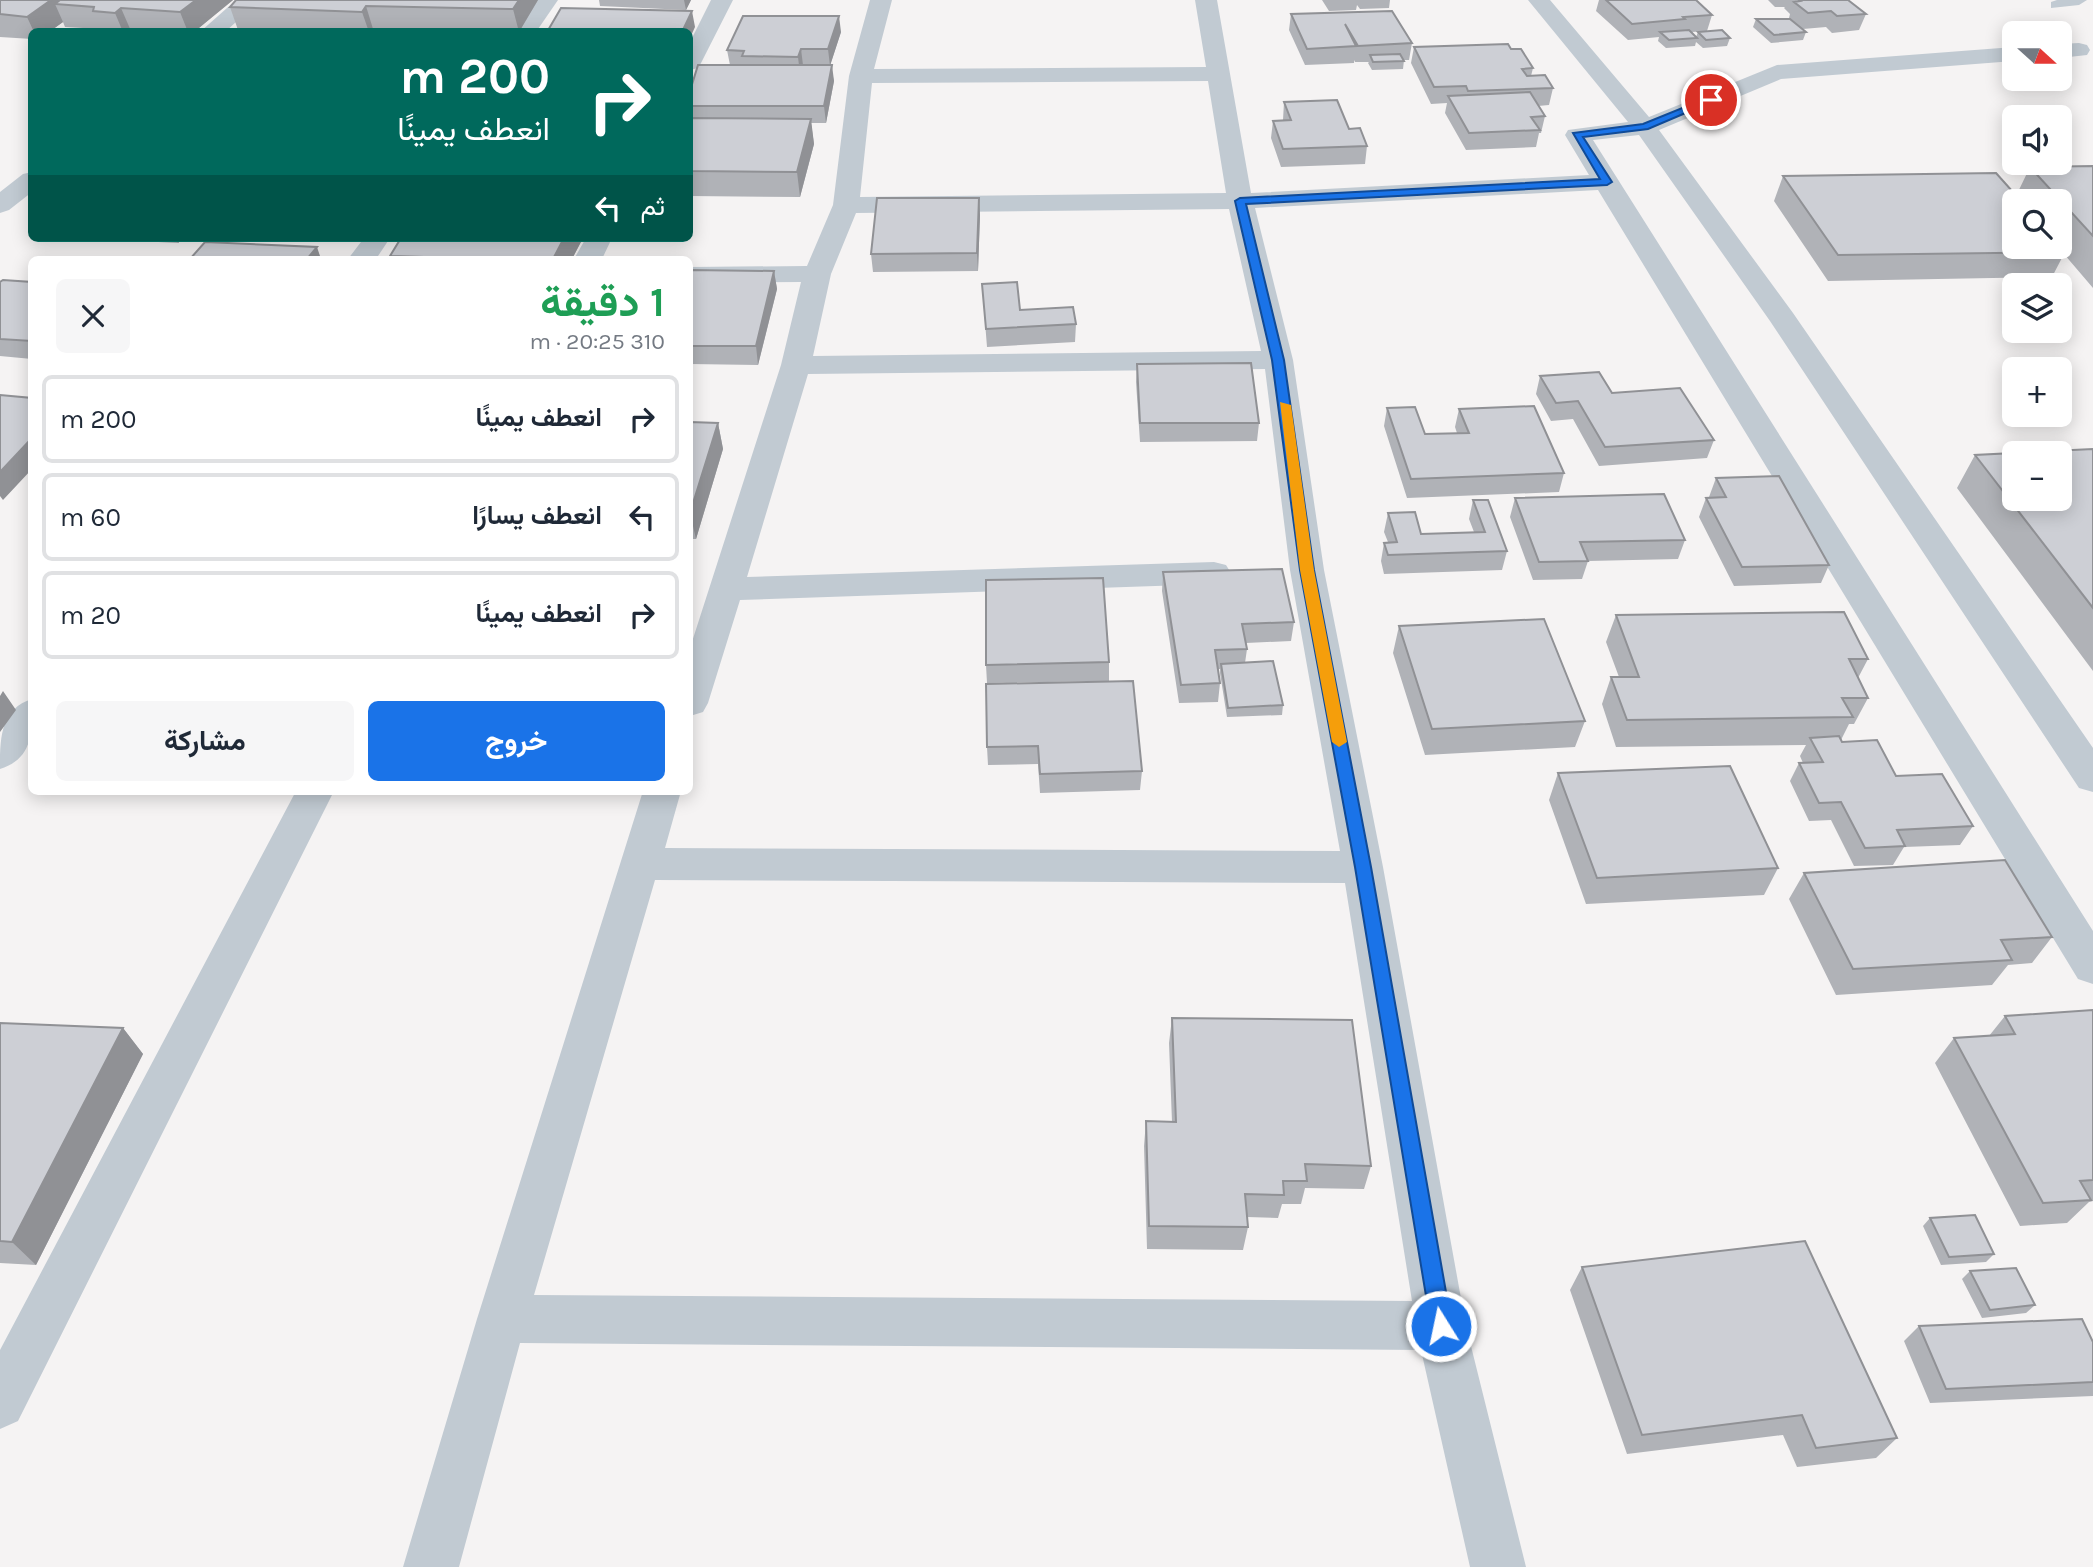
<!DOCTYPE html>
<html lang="ar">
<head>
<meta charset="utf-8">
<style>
	:root { --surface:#fff; --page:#f6f6f7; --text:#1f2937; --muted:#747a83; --line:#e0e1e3; --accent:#1a73e8 }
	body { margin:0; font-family:Karla,Vazirmatn,sans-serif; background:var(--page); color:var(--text); direction:rtl; height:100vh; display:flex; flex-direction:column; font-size:26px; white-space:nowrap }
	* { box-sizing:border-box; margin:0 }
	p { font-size:23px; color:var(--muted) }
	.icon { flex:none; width:38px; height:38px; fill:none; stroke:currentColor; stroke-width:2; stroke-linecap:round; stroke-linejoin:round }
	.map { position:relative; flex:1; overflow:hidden; direction:ltr }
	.side { position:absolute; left:28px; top:256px; width:665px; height:539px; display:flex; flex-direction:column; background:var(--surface); border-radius:10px; box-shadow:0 4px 18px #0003; direction:rtl }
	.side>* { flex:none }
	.top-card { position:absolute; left:28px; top:28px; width:665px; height:214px; border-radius:10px; box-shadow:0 4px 18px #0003; direction:rtl; background:#00695c; color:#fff; overflow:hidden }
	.needle { width:46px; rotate:111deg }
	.buttons { position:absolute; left:2002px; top:21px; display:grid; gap:14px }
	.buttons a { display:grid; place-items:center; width:70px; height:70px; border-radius:10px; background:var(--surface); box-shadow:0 4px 18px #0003; font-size:35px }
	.pin { position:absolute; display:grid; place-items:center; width:60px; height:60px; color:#fff; margin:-30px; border:4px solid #fff; border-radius:50%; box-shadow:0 2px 7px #0007 }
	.me { position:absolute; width:77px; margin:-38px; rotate:350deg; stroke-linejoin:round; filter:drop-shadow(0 0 5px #0008) }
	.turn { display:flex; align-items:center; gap:24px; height:147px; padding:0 28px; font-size:32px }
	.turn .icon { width:91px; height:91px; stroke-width:2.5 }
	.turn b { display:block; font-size:49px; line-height:60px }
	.then { display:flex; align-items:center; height:66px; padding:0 28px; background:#0003; gap:14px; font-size:26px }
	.round { display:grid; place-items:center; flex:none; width:74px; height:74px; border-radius:10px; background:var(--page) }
	.summary { display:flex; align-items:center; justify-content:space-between; height:119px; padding:0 28px }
	h1 { font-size:42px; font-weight:700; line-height:52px; color:#1e9e55 }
	.cta { display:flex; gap:14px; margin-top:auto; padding:14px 28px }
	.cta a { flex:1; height:80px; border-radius:10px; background:var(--accent); color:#fff; font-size:28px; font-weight:700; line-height:80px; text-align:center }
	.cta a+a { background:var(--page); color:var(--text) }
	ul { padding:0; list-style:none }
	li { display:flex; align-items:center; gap:21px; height:88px; margin:0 14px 10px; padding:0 14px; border:4px solid var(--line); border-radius:10px }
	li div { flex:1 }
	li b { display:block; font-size:26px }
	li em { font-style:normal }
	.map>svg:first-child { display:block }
</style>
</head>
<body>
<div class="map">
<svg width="2093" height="1567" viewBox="0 0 2093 1567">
	<rect width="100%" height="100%" fill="#f5f3f3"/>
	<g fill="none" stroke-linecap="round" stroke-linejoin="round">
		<path fill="#c1cad2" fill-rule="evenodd" d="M 2057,0 L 2087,0 L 2079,5 L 2051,8 L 2051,2 Z"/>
		<path fill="#c1cad2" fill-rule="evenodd" d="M 236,0 L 260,0 L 225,32 L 200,32 Z
			M 536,0 L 558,0 L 536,32 L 514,32 Z
			M 711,0 L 733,0 L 701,63 L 698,68 L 690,70 L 690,42 Z
			M 870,0 L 892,0 L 874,69 L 1206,67 L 1195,0 L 1217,0 L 1251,193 L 1589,175 L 1565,135 L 1568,130 L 1628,122 L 1528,0 L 1550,0 L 1649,117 L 1777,65 L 2014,47 L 2014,61 L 1781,79 L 1659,130 L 1793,313 L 2093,748 L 2093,792 L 2079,788 L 1770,321 L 1639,135 L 1593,140 L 2093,931 L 2093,984 L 2078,979 L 1598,190 L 1255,208 L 1293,360 L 1324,570 L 1383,867 L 1466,1326 L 1526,1567 L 1470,1567 L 1421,1350 L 520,1343 L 459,1567 L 403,1567 L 477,1319 L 643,791 L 681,791 L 665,848 L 1340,851 L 1290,570 L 1265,369 L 808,374 L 747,577 L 1214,562 L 1226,565 L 1231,573 L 1226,581 L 1214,584 L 740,600 L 708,703 L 703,712 L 690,716 L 690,648 L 781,365 L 801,282 L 690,283 L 690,267 L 807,266 L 833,205 L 849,76 ZM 1208,81 L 1226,193 L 860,197 L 872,83 ZM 1229,209 L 1261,351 L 813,356 L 831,274 L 856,213 ZM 655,880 L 1345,883 L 1412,1301 L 534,1295 Z
			M 2079,43 L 2087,45 L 2090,50 L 2087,55 L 2060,58 L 2060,44 Z
			M 32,172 L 32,192 L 9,210 L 0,213 L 0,192 L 23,174 Z
			M 364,238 L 390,238 L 376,259 L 348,259 Z
			M 586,238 L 612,238 L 602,259 L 574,259 Z
			M 32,699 C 32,729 35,758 0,769 C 0,739 0,709 32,699 Z
			M 296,791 L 334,791 L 18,1421 L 0,1429 L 0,1350 Z"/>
	</g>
	<path fill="#b0b2b7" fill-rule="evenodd" d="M 0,0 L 233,0 L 194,32 L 102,32 L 101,29 L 65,27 L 63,22 L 49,32 L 32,32 L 32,39 L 0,37 Z
		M 538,0 L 519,32 L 373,29 L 372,32 L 280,32 L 238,30 L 230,7 Z
		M 599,0 L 691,0 L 686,10 L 600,6 Z
		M 1322,0 L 1390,0 L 1389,8 L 1360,9 L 1357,5 L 1356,10 L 1329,11 Z
		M 1599,0 L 1696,0 L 1712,15 L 1707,31 L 1692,32 L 1696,37 L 1698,32 L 1730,38 L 1727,46 L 1703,48 L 1696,42 L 1695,46 L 1666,48 L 1658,41 L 1659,37 L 1628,40 L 1596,11 Z
		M 1768,0 L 1848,0 L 1866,14 L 1859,30 L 1832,33 L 1826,27 L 1803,29 L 1806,32 L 1803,40 L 1771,43 L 1753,27 L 1756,19 L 1790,19 L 1789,18 L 1790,14 L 1784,8 L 1785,7 L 1775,7 Z
		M 1291,14 L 1412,43 L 1409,60 L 1404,60 L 1403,69 L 1372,70 L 1368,63 L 1369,62 L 1355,62 L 1354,60 L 1354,63 L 1305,65 L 1289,30 Z
		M 841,32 L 830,65 L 834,81 L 826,123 L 811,123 L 814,144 L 800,197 L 690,196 L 690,91 L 730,65 L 727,50 Z
		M 1414,47 L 1511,49 L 1533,68 L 1531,76 L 1553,88 L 1549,105 L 1538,106 L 1545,116 L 1541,133 L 1539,133 L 1536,147 L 1466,150 L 1445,113 L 1447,103 L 1431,104 L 1411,63 Z
		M 1284,102 L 1349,129 L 1367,146 L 1365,164 L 1281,167 L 1271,138 L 1273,121 L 1283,120 Z
		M 2093,166 L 2093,288 L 2064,254 L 2052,277 L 1828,281 L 1774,201 L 1783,176 L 2016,196 L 2030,167 ZM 2014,201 L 2060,201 L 2060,247 Z
		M 979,198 L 980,215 L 978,271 L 873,272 L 871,254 Z
		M 79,238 L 183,238 L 178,243 Z
		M 401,238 L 583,238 L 572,259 L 391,259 L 390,256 Z
		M 690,270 L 774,271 L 777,289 L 758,365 L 690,364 Z
		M 0,282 L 32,282 L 32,359 L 0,356 Z
		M 982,284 L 1020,310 L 1076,324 L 1075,342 L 987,347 Z
		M 1137,364 L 1259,423 L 1257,441 L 1140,442 L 1136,382 Z
		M 1540,376 L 1612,393 L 1714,440 L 1707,458 L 1599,466 L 1573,419 L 1551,421 L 1536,394 Z
		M 1387,408 L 1425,434 L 1457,433 L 1455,427 L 1459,409 L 1564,473 L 1559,492 L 1407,498 L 1384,426 Z
		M 690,422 L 718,423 L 723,449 L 696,539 L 690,539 Z
		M 2093,449 L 2093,671 L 1957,488 L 1975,455 Z
		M 1716,478 L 1829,565 L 1821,583 L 1734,586 L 1699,517 L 1706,498 L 1710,498 L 1709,497 Z
		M 1515,498 L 1685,540 L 1678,559 L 1588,561 L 1582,579 L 1533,580 L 1510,517 Z
		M 1473,500 L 1507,551 L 1502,570 L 1384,574 L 1381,561 L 1384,543 L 1388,542 L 1384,532 L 1388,513 L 1421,534 L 1474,532 L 1469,519 Z
		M 1163,572 L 1294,622 L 1291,641 L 1246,643 L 1247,649 L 1245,663 L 1283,705 L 1282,715 L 1227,717 L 1220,673 L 1220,669 L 1218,669 L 1220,683 L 1218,702 L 1179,703 L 1162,591 Z
		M 1616,615 L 1868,659 L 1858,678 L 1868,698 L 1854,724 L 1849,724 L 1841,740 L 1842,742 L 1973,826 L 1960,845 L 1904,847 L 1893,865 L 1854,866 L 1831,820 L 1809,821 L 1790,781 L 1799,763 L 1803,763 L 1800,756 L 1806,745 L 1616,747 L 1602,704 L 1611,677 L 1619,677 L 1606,642 Z
		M 1399,626 L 1585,721 L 1575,747 L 1425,755 L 1393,653 Z
		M 1109,662 L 1109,681 L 987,683 L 986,665 Z
		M 1133,681 L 1142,771 L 1140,790 L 1040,793 L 1038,764 L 988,765 L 987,747 Z
		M 1558,773 L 1778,868 L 1764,895 L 1586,904 L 1549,800 Z
		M 1804,873 L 2052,937 L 2032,963 L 2008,965 L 1992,985 L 1836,995 L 1789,899 Z
		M 2093,1010 L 2093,1201 L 2089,1202 L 2067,1223 L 2020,1226 L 1935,1063 L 1954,1038 L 1989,1036 L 2005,1016 Z
		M 1172,1018 L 1371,1166 L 1364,1189 L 1305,1188 L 1301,1204 L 1282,1204 L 1278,1218 L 1247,1217 L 1248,1227 L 1243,1250 L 1147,1249 L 1144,1146 L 1146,1121 L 1172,1122 L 1169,1043 Z
		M 0,1023 L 123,1028 L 143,1054 L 36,1265 L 0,1263 Z
		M 1930,1218 L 1994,1254 L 1986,1262 L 1941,1265 L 1923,1226 Z
		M 1582,1267 L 1897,1438 L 1876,1458 L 1797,1467 L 1783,1435 L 1627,1454 L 1570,1290 Z
		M 1970,1271 L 2035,1305 L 2026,1313 L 1982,1318 L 1962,1279 Z
		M 1919,1326 L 2093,1342 L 2093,1396 L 1930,1403 L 1904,1341 Z"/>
	<path fill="#909195" d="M 51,0 L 93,0 L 55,4 L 63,22 L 49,32 L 34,32 L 27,17 Z
		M 196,0 L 233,0 L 194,32 L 188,32 L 180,12 Z
		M 519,0 L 538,0 L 519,32 L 513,9 Z
		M 684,0 L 691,0 L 686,10 Z
		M 366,6 L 373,29 L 372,32 L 369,32 L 362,12 Z
		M 121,8 L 131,31 L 130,32 L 123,32 L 115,13 Z
		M 692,11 L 695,27 L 690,38 L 690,32 L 682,32 Z
		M 839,16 L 841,32 L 830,66 L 828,49 Z
		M 801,49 L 803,65 L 800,74 L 798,57 Z
		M 832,65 L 834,81 L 826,123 L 824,106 Z
		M 811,119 L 814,144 L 800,197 L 797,172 Z
		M 979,198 L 980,215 L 978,271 L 977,253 Z
		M 176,238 L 183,238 L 178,243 Z
		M 564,238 L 583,238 L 572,259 L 553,259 Z
		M 317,247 L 321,259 L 307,259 Z
		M 774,271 L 777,289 L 758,365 L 756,346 Z
		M 718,423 L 723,449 L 696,539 L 690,513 Z
		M 32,438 L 32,469 L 3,500 L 0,496 L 0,472 Z
		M 3,691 L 16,710 L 0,732 L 0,696 Z
		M 123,1028 L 143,1054 L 36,1265 L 12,1242 Z"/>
	<path fill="#cdcfd5" stroke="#909195" stroke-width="2" fill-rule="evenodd" d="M 0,0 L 51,0 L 27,17 L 0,14 Z
		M 60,0 L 196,0 L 180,12 L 121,8 L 115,13 L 93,11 L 94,7 L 55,4 Z
		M 236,0 L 519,0 L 513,9 L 366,6 L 362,12 L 230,7 Z
		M 1606,0 L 1696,0 L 1712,15 L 1683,17 L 1685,19 L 1632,24 Z
		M 1798,0 L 1848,0 L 1866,14 L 1837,16 L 1831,11 L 1808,13 L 1794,2 L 1800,1 Z
		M 561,8 L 692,11 L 682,32 L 547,32 Z
		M 1392,11 L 1412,43 L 1358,46 L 1345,24 L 1356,46 L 1307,49 L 1291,14 Z
		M 743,16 L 839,16 L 828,49 L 801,49 L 798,57 L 742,56 L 744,51 L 727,50 Z
		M 1756,19 L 1790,19 L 1806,32 L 1774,35 Z
		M 1689,30 L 1697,38 L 1669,40 L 1660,32 Z
		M 1722,30 L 1730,38 L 1706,40 L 1698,32 Z
		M 1508,44 L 1511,49 L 1521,49 L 1533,68 L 1522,69 L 1527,76 L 1545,75 L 1553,88 L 1468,91 L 1466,86 L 1434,87 L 1414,47 Z
		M 1400,54 L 1404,61 L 1373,62 L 1370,55 Z
		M 698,65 L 832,65 L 824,106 L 690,106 L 690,91 Z
		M 1530,92 L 1545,116 L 1531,117 L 1540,130 L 1469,133 L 1448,96 Z
		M 1337,100 L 1349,129 L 1360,128 L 1367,146 L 1283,149 L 1273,121 L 1291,120 L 1284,102 Z
		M 690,118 L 811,119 L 797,172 L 690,171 Z
		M 2093,166 L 2093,236 L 2030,167 Z
		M 1996,173 L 2021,201 L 2014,201 L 2014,247 L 2060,247 L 2060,246 L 2065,252 L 1838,255 L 1783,176 Z
		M 877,198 L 979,198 L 977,253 L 871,254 Z
		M 401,238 L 564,238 L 553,259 L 493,259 L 390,256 Z
		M 205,242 L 317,247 L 307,259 L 190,259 Z
		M 690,270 L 774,271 L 756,346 L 690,346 Z
		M 3,280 L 32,282 L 32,341 L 0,339 L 0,282 Z
		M 1017,282 L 1020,310 L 1073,307 L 1076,324 L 986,329 L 982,284 Z
		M 1251,363 L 1259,423 L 1140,423 L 1137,364 Z
		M 1599,372 L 1612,393 L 1680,388 L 1714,440 L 1605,447 L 1578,401 L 1556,403 L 1540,376 Z
		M 0,395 L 32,398 L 32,438 L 0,472 Z
		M 1534,406 L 1564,473 L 1411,479 L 1387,408 L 1415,407 L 1425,434 L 1469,433 L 1459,409 Z
		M 690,422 L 718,423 L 690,513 Z
		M 2093,449 L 2093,608 L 1975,455 ZM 2014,453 L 2060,453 L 2060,499 L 2014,499 Z
		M 1779,476 L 1829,565 L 1742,567 L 1706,498 L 1726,497 L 1716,478 Z
		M 1664,494 L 1685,540 L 1580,542 L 1588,561 L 1539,562 L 1515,498 Z
		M 1473,500 L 1488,500 L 1507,551 L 1388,555 L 1384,543 L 1397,542 L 1388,513 L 1415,512 L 1421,534 L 1485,532 Z
		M 1282,569 L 1294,622 L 1242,624 L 1247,649 L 1215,650 L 1220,683 L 1181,685 L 1163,572 Z
		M 1103,578 L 1109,662 L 986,665 L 986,580 Z
		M 1844,612 L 1868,659 L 1849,659 L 1868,698 L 1842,698 L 1853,717 L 1627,720 L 1611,677 L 1639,677 L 1616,615 Z
		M 1544,619 L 1585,721 L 1432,729 L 1399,626 Z
		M 1273,661 L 1283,705 L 1228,708 L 1221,664 Z
		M 1133,681 L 1142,771 L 1040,774 L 1038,746 L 987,747 L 986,684 Z
		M 1839,736 L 1842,742 L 1877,740 L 1896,776 L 1942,774 L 1973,826 L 1897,830 L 1905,846 L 1865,848 L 1841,802 L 1819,803 L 1799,763 L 1823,762 L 1810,738 Z
		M 1730,766 L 1778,868 L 1597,878 L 1558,773 Z
		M 2005,860 L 2052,937 L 2001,940 L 2012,960 L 1853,969 L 1804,873 Z
		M 2093,1010 L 2093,1180 L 2080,1181 L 2091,1200 L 2043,1203 L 1954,1038 L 2015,1034 L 2005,1016 Z
		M 1172,1018 L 1352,1020 L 1371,1166 L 1305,1164 L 1307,1181 L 1283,1181 L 1284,1195 L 1245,1194 L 1248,1227 L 1149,1226 L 1146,1121 L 1176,1122 Z
		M 0,1023 L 123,1028 L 12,1242 L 0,1241 Z
		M 1975,1215 L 1994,1254 L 1949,1257 L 1930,1218 Z
		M 1805,1241 L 1897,1438 L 1816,1448 L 1802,1415 L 1642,1435 L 1582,1267 Z
		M 2016,1268 L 2035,1305 L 1990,1310 L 1970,1271 Z
		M 2082,1319 L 2093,1342 L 2093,1382 L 1946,1389 L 1919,1326 Z"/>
	<path fill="#1a73e8" stroke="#114b97" stroke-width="2" d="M 1707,98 L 1716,100 L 1648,129 L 1583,137 L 1612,182 L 1607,185 L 1246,204 L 1284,360 L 1314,570 L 1371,867 L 1452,1326 L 1449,1333 L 1441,1336 L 1434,1333 L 1431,1326 L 1355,867 L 1300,570 L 1272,360 L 1235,201 L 1240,198 L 1600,179 L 1573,133 L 1643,124 Z"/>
	<path fill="#f59e0b" d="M 1280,402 L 1291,405 L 1314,570 L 1347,742 L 1339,747 L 1332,742 L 1300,570 Z"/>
</svg>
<div class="buttons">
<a><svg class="needle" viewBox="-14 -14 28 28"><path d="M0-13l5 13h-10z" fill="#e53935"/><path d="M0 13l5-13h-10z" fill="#747a83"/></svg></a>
<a><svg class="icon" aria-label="sound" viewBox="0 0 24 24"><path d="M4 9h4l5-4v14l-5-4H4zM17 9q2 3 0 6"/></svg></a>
<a><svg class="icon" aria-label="search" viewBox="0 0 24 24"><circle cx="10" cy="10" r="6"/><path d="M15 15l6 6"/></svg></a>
<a><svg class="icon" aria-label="layers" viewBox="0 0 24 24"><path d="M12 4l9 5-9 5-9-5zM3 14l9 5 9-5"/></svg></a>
<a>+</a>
<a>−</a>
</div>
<div class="pin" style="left:1711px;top:100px;background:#d93025"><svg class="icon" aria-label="arrive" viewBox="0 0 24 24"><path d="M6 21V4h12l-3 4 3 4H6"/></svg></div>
<svg class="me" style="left:1441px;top:1326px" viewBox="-20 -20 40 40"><circle r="17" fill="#1a73e8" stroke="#fff" stroke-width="3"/><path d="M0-11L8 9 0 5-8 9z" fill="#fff"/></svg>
<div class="top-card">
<div class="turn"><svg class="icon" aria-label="right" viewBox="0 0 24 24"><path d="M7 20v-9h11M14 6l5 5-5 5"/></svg><div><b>200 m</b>انعطف يمينًا</div></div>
<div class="then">ثم<svg class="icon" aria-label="left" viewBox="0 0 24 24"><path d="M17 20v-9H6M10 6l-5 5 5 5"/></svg></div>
</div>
<section class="side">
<div class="summary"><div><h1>1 دقيقة</h1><p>310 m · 20:25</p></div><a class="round"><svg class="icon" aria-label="close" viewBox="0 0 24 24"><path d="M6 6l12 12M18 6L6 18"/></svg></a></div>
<ul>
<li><svg class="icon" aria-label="right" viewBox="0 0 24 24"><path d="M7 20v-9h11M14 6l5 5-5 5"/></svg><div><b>انعطف يمينًا</b></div><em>200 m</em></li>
<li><svg class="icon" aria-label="left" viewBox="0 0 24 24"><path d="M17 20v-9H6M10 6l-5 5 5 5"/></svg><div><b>انعطف يسارًا</b></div><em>60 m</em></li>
<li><svg class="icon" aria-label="right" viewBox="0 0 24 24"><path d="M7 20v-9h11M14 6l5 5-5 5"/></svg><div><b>انعطف يمينًا</b></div><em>20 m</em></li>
</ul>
<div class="cta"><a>خروج</a><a>مشاركة</a></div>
</section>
</div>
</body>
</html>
